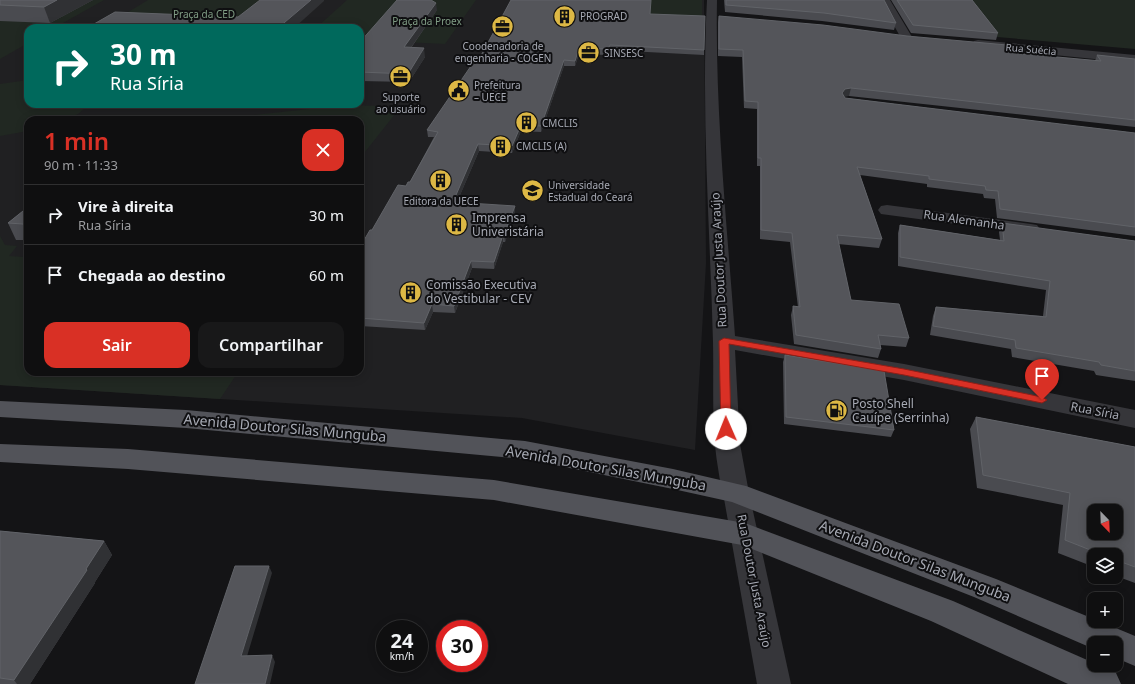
<!DOCTYPE html>
<html lang="pt">
<head>
<meta charset="utf-8">
<style>
	:root { --surface:#0f0f10; --page:#181819; --text:#f1f3f6; --muted:#9b9c9f; --line:#2f2f30; --accent:#d93025 }
	body { margin:0; font-family:"Noto Sans",sans-serif; background:var(--page); color:var(--text); height:100vh; display:flex; flex-direction:column; font-size:15px; white-space:nowrap }
	* { box-sizing:border-box; margin:0 }
	p { font-size:13px; color:var(--muted) }
	.icon { flex:none; width:22px; height:22px; fill:none; stroke:currentColor; stroke-width:2; stroke-linecap:round; stroke-linejoin:round }
	.map { position:relative; flex:1; overflow:hidden }
	.sheet { position:absolute; left:24px; top:116px; width:340px; height:260px; display:flex; flex-direction:column; background:var(--surface); border-radius:12px; box-shadow:0 2px 10px #0003,0 0 0 1px var(--line) }
	.sheet>* { flex:none }
	.guide { position:absolute; left:24px; top:24px; width:340px; height:84px; border-radius:12px; box-shadow:0 2px 10px #0003,0 0 0 1px var(--line); background:#00695c; color:#fff; overflow:hidden }
	.needle { width:26px; rotate:157deg }
	.tools { position:absolute; left:1087px; top:504px; display:grid; gap:8px }
	.tools a { display:grid; place-items:center; width:36px; height:36px; border-radius:8px; background:var(--surface); box-shadow:0 2px 10px #0003,0 0 0 1px var(--line); font-size:20px }
	.speed { position:absolute; left:376px; top:620px; display:flex; gap:8px; font-size:20px; font-weight:700; text-align:center }
	.speed>* { display:grid; place-content:center; width:52px; height:52px; border-radius:50%; background:var(--surface); box-shadow:0 2px 10px #0003,0 0 0 1px var(--line); line-height:1 }
	.speed small { font-size:10px; font-weight:400 }
	.speed .limit { border:6px solid #d22; background:#fff; color:#111 }
	.pin { position:absolute; display:grid; place-items:center; width:34px; height:34px; color:#fff; margin:-41px -17px; border-radius:50% 50% 50% 0; rotate:-45deg; box-shadow:0 0 4px #0007 }
	.pin .icon { rotate:45deg }
	.me { position:absolute; width:44px; margin:-22px; rotate:359deg; stroke-linejoin:round; filter:drop-shadow(0 0 3px #0008) }
	.turn { display:flex; align-items:center; gap:14px; height:84px; padding:0 20px; font-size:18px }
	.turn .icon { width:52px; height:52px; stroke-width:2.5 }
	.turn b { display:block; font-size:28px; line-height:34px }
	.round { display:grid; place-items:center; flex:none; width:42px; height:42px; border-radius:12px; background:var(--page) }
	.headline { display:flex; align-items:center; justify-content:space-between; height:68px; padding:0 20px }
	h1 { font-size:24px; font-weight:600; line-height:30px; color:var(--accent) }
	.cta { display:flex; gap:8px; margin-top:auto; padding:8px 20px }
	.cta a { flex:1; height:46px; border-radius:12px; background:var(--accent); color:#fff; font-size:16px; font-weight:600; line-height:46px; text-align:center }
	.cta a+a { background:var(--page); color:var(--text) }
	ul { padding:0; list-style:none }
	li { display:flex; align-items:center; gap:12px; height:60px; padding:0 20px; border-top:1px solid var(--line) }
	li div { flex:1 }
	li b { display:block; font-size:15px }
	li em { font-style:normal }
	.map>svg:first-child { display:block }
</style>
</head>
<body>
<div class="map">
<svg width="1135" height="684" viewBox="0 0 1135 684">
	<rect width="100%" height="100%" fill="#141416"/>
	<path fill="#202022" fill-rule="evenodd" d="M 0,0 L 704,0 L 706,263 L 695,450 L 522,418 L 0,385 ZM 28,28 L 360,28 L 360,104 L 28,104 ZM 28,120 L 360,120 L 360,372 L 28,372 Z"/>
	<path fill="#212822" d="M 0,0 L 104,0 L 54,28 L 28,28 L 28,43 L 0,59 Z
		M 148,0 L 278,0 L 307,12 L 102,28 Z
		M 347,0 L 476,0 L 445,44 L 360,40 L 360,28 L 316,28 Z
		M 543,0 L 702,0 L 702,20 L 596,16 Z
		M 968,0 L 1135,0 L 1135,49 L 997,37 Z
		M 28,80 L 28,104 L 90,104 L 78,114 L 63,120 L 28,120 L 28,131 L 0,136 L 0,84 Z
		M 346,105 L 381,106 L 399,109 L 365,152 L 360,152 L 360,120 L 241,120 L 245,116 Z
		M 0,236 L 5,245 L 17,246 L 9,256 L 24,257 L 28,265 L 28,372 L 238,372 L 220,399 L 0,385 Z"/>
	<g fill="none" stroke-linecap="round" stroke-linejoin="round">
		<path fill="#36363a" fill-rule="evenodd" d="M 707,0 L 717,0 C 715,112 727,224 735,336 L 904,364 L 1135,410 L 1135,428 L 904,380 L 735,350 L 740,444 L 749,493 L 746,500 L 736,503 L 726,500 C 721,490 720,480 718,468 C 711,427 714,384 713,342 C 710,228 701,114 707,0 Z
			M 880,0 L 890,0 L 912,37 L 910,40 L 902,40 Z
			M 978,40 L 1135,55 L 1135,63 L 974,47 L 972,44 L 974,41 Z
			M 887,205 L 1031,224 L 1037,225 L 1040,229 L 1037,233 L 1031,234 L 881,214 L 878,210 L 881,206 Z"/>
		<path fill="#36363a" fill-rule="evenodd" d="M 736,483 L 746,486 L 749,493 L 791,684 L 757,684 L 723,493 L 726,486 Z"/>
		<path fill="#525359" fill-rule="evenodd" d="M 0,401 L 186,410 L 525,441 L 673,469 L 746,486 L 996,579 L 1094,619 L 1094,621 L 1099,621 L 1135,636 L 1135,666 L 1116,658 L 1116,643 L 1094,643 L 1094,649 L 974,597 L 732,502 L 673,489 L 525,459 L 186,428 L 0,417 Z
			M 0,444 L 128,449 L 494,480 L 745,523 L 953,601 L 1094,663 L 1094,665 L 1098,665 L 1116,673 L 1121,684 L 1068,684 L 931,621 L 742,545 L 494,500 L 128,469 L 0,462 Z"/>
	</g>
	<path fill="#4a4b50" d="M 0,0 L 93,0 L 50,23 L 0,21 Z
		M 724,0 L 884,0 L 896,23 L 894,30 L 822,21 L 725,12 Z
		M 891,0 L 972,0 L 998,33 L 996,40 L 911,33 Z
		M 437,10 L 411,48 L 425,57 L 409,82 L 360,81 L 360,42 Z
		M 650,14 L 704,50 L 704,55 L 609,50 L 608,55 L 579,54 L 575,66 L 564,66 L 541,132 L 521,131 L 512,153 L 479,151 L 457,202 L 515,213 L 505,242 L 503,242 L 494,269 L 472,268 L 455,313 L 433,312 L 425,330 L 360,326 L 360,247 L 372,230 L 406,186 L 410,182 L 434,137 L 428,137 L 427,130 L 477,63 Z
		M 719,16 L 1013,53 L 1095,61 L 1097,55 L 1135,59 L 1135,127 L 849,96 L 844,96 L 845,98 L 1135,133 L 1135,236 L 997,218 L 995,199 L 984,198 L 983,194 L 927,187 L 927,184 L 860,175 L 882,239 L 879,248 L 838,244 L 851,300 L 909,338 L 906,347 L 880,345 L 881,349 L 878,358 L 794,344 L 791,315 L 793,306 L 798,307 L 790,242 L 760,239 L 760,166 L 757,166 L 757,109 L 744,108 L 742,57 L 718,56 L 718,22 Z
		M 28,207 L 28,240 L 16,240 L 8,223 Z
		M 1002,223 L 1135,241 L 1135,381 L 1096,375 L 1094,371 L 1012,357 L 1011,349 L 930,335 L 933,316 L 936,307 L 1043,316 L 1046,290 L 898,266 L 898,233 L 900,225 L 1000,240 L 999,232 Z
		M 785,355 L 894,430 L 891,437 L 784,424 L 783,362 Z
		M 976,417 L 1135,447 L 1135,583 L 1116,576 L 1116,555 L 1094,555 L 1094,567 L 1058,553 L 1063,505 L 977,488 L 970,429 Z
		M 0,531 L 104,541 L 112,555 L 95,582 L 95,583 L 30,684 L 0,684 Z"/>
	<path fill="#303134" d="M 57,0 L 93,0 L 50,23 L 44,7 Z
		M 311,0 L 324,0 L 324,1 L 294,28 L 278,28 Z
		M 436,3 L 437,10 L 405,56 L 404,47 Z
		M 424,48 L 425,57 L 409,82 L 408,74 Z
		M 579,48 L 579,54 L 575,66 L 575,61 Z
		M 564,60 L 564,66 L 541,132 L 541,126 Z
		M 851,88 L 849,96 L 844,97 L 842,93 L 845,89 Z
		M 521,125 L 521,131 L 512,153 L 512,146 Z
		M 478,144 L 479,151 L 454,209 L 453,202 Z
		M 515,206 L 515,213 L 505,242 L 504,235 Z
		M 503,235 L 503,242 L 494,269 L 494,262 Z
		M 471,261 L 472,268 L 455,313 L 454,306 Z
		M 432,304 L 433,312 L 425,330 L 424,323 Z
		M 104,541 L 112,555 L 95,582 L 95,583 L 30,684 L 17,684 L 14,680 Z
		M 269,566 L 272,573 L 245,663 L 241,656 Z
		M 272,655 L 275,662 L 270,684 L 265,684 Z"/>
	<path fill="#54555a" stroke="#616368" fill-rule="evenodd" d="M 0,0 L 57,0 L 44,7 L 0,5 Z
		M 260,0 L 311,0 L 278,28 L 87,28 L 115,12 L 238,17 Z
		M 397,0 L 431,0 L 436,3 L 404,47 L 424,48 L 408,74 L 360,72 L 360,42 Z
		M 511,0 L 651,0 L 650,14 L 705,16 L 704,50 L 610,45 L 608,49 L 579,48 L 575,61 L 564,60 L 541,126 L 521,125 L 512,146 L 478,144 L 453,202 L 515,206 L 504,235 L 503,235 L 494,262 L 471,261 L 454,306 L 432,304 L 424,323 L 360,318 L 360,247 L 370,230 L 372,230 L 398,185 L 406,186 L 408,182 L 410,182 L 438,132 L 427,130 L 473,63 L 477,63 Z
		M 726,0 L 884,0 L 896,23 L 824,13 L 726,5 Z
		M 897,0 L 972,0 L 998,33 L 913,25 Z
		M 719,16 L 823,25 L 907,36 L 1007,45 L 1013,53 L 1101,61 L 1097,55 L 1135,59 L 1135,120 L 851,88 L 845,89 L 842,93 L 845,98 L 1135,133 L 1135,227 L 1000,209 L 998,191 L 986,190 L 985,186 L 929,179 L 929,176 L 857,167 L 882,239 L 837,235 L 851,300 L 899,304 L 909,338 L 878,335 L 881,349 L 796,335 L 793,306 L 800,307 L 792,233 L 761,230 L 761,158 L 758,158 L 758,102 L 745,101 L 743,50 L 719,49 Z
		M 28,207 L 28,234 L 23,224 L 8,223 Z
		M 1002,223 L 1135,241 L 1135,371 L 1101,365 L 1099,362 L 1016,348 L 1015,340 L 933,326 L 936,307 L 1046,317 L 1050,281 L 900,257 L 900,225 L 1004,241 Z
		M 785,355 L 884,371 L 894,430 L 786,417 Z
		M 976,417 L 1135,447 L 1135,567 L 1116,560 L 1116,555 L 1103,555 L 1065,540 L 1070,493 L 983,475 ZM 1094,511 L 1116,511 L 1116,533 L 1094,533 Z
		M 0,531 L 104,541 L 86,569 L 87,570 L 14,680 L 0,678 Z
		M 235,566 L 269,566 L 241,656 L 272,655 L 265,684 L 195,684 Z"/>
	<path fill="#d93025" stroke="#8d1f18" d="M 724,338 L 904,369 L 1042,397 L 1047,400 L 1042,403 L 904,375 L 729,344 L 731,429 L 730,432 L 723,432 L 721,429 L 719,341 Z"/>
	<defs>
		<symbol id="building-disc" viewBox="-11 -11 22 22"><circle r="9.5" fill="#ddb845" stroke="#0f0f11"/><path d="M-4-6H4V6H1V3H-1V6H-4ZM-2.5-4.3h1.7v1.8h-1.7ZM.8-4.3h1.7v1.8H.8ZM-2.5-1h1.7V.8h-1.7ZM.8-1h1.7V.8H.8Z" fill="#111"/></symbol>
		<symbol id="office-disc" viewBox="-11 -11 22 22"><circle r="9.5" fill="#ddb845" stroke="#0f0f11"/><path d="M-6-3h4V-5.5h4V-3h4V5H-6ZM-1-4.5V-3h2v-1.5ZM-6 0V1H6V0Z" fill="#111"/></symbol>
		<symbol id="civic-disc" viewBox="-11 -11 22 22"><circle r="9.5" fill="#ddb845" stroke="#0f0f11"/><path d="M-.6-6.5H3V-4.5H.6V-3L4-1V1h2V6H-6V1h2V-1L-.6-3ZM-1.2 2.5V6h2.4V2.5Z" fill="#111"/></symbol>
		<symbol id="university-disc" viewBox="-11 -11 22 22"><circle r="9.5" fill="#ddb845" stroke="#0f0f11"/><path d="M0-5L7-2L0 1L-7-2ZM-4 1L0 2.5L4 1V4Q0 6-4 4Z" fill="#111"/></symbol>
		<symbol id="fuel-disc" viewBox="-11 -11 22 22"><circle r="9.5" fill="#ddb845" stroke="#0f0f11"/><path d="M-5.5-6h7V0h2V4h1.3V-2.5L3-4.5l.8-.8L6-3V5H2.5V1h-1V6h-7ZM-4.2-4.7v3.2H.2V-4.7Z" fill="#111"/></symbol>
	</defs>
	<g fill-rule="evenodd">
		<use href="#building-disc" x="552" y="4" width="25" height="25"/>
		<use href="#office-disc" x="490" y="14" width="25" height="25"/>
		<use href="#office-disc" x="576" y="40" width="25" height="25"/>
		<use href="#office-disc" x="388" y="64" width="25" height="25"/>
		<use href="#civic-disc" x="446" y="78" width="25" height="25"/>
		<use href="#building-disc" x="514" y="110" width="25" height="25"/>
		<use href="#building-disc" x="488" y="134" width="25" height="25"/>
		<use href="#building-disc" x="428" y="168" width="25" height="25"/>
		<use href="#university-disc" x="520" y="178" width="25" height="25"/>
		<use href="#building-disc" x="444" y="212" width="25" height="25"/>
		<use href="#building-disc" x="398" y="280" width="25" height="25"/>
		<use href="#fuel-disc" x="824" y="398" width="25" height="25"/>
	</g>
	<g text-anchor="middle" stroke-width="4" stroke-linejoin="round" paint-order="stroke">
		<g font-size="10" fill="#809d85" stroke="#0f0f11">
			<text x="204" y="18">Praça da CED</text>
			<text x="427" y="25">Praça da Proex</text>
		</g>
		<g font-size="10" fill="#a7aab4" stroke="#0f0f11" text-anchor="start">
			<text x="580" y="20">PROGRAD</text>
			<text x="503" y="50" text-anchor="middle">Coodenadoria de<tspan x="503" dy="12">engenharia - COGEN</tspan></text>
			<text x="604" y="57">SINSESC</text>
			<text x="474" y="89">Prefeitura<tspan x="474" dy="12">– UECE</tspan></text>
			<text x="401" y="101" text-anchor="middle">Suporte<tspan x="401" dy="12">ao usuário</tspan></text>
			<text x="542" y="127">CMCLIS</text>
			<text x="516" y="150">CMCLIS (A)</text>
			<text x="548" y="189">Universidade<tspan x="548" dy="12">Estadual do Ceará</tspan></text>
			<text x="441" y="205" text-anchor="middle">Editora da UECE</text>
		</g>
		<g font-size="10" fill="#a7aab4" stroke="#0f0f11">
			<text transform="translate(1031 49) rotate(5)" y="4">Rua Suécia</text>
		</g>
		<g font-size="12" fill="#a7aab4" stroke="#0f0f11" text-anchor="start">
			<text x="472" y="222">Imprensa<tspan x="472" dy="14">Univeristária</tspan></text>
			<text x="426" y="289">Comissão Executiva<tspan x="426" dy="14">do Vestibular - CEV</tspan></text>
			<text x="852" y="408">Posto Shell<tspan x="852" dy="14">Cauípe (Serrinha)</tspan></text>
		</g>
		<g font-size="12" fill="#a7aab4" stroke="#0f0f11">
			<text transform="translate(964 220) rotate(8)" y="4">Rua Alemanha</text>
			<text transform="translate(719 260) rotate(-93)" y="4">Rua Doutor Justa Araújo</text>
			<text transform="translate(1095 411) rotate(11)" y="4">Rua Síria</text>
			<text transform="translate(754 581) rotate(79)" y="4">Rua Doutor Justa Araújo</text>
		</g>
		<g font-size="14" fill="#a7aab4" stroke="#0f0f11">
			<text transform="translate(285 428) rotate(5)" y="5">Avenida Doutor Silas Munguba</text>
			<text transform="translate(606 468) rotate(10)" y="5">Avenida Doutor Silas Munguba</text>
			<text transform="translate(915 561) rotate(21)" y="5">Avenida Doutor Silas Munguba</text>
		</g>
	</g>
</svg>
<div class="tools">
<a><svg class="needle" viewBox="-14 -14 28 28"><path d="M0-13l5 13h-10z" fill="#e53935"/><path d="M0 13l5-13h-10z" fill="#9b9c9f"/></svg></a>
<a><svg class="icon" aria-label="layers" viewBox="0 0 24 24"><path d="M12 4l9 5-9 5-9-5zM3 14l9 5 9-5"/></svg></a>
<a>+</a>
<a>−</a>
</div>
<div class="speed"><div>24<small>km/h</small></div><div class="limit">30</div></div>
<div class="pin" style="left:1042px;top:400px;background:#d93025"><svg class="icon" aria-label="arrive" viewBox="0 0 24 24"><path d="M6 21V4h12l-3 4 3 4H6"/></svg></div>
<svg class="me" style="left:726px;top:429px" viewBox="-20 -20 40 40"><circle r="19" fill="#fff"/><path d="M0-13L10 11 0 6-10 11z" fill="#d93025"/></svg>
<div class="guide">
<div class="turn"><svg class="icon" aria-label="right" viewBox="0 0 24 24"><path d="M7 20v-9h11M14 6l5 5-5 5"/></svg><div><b>30 m</b>Rua Síria</div></div>
</div>
<section class="sheet">
<div class="headline"><div><h1>1 min</h1><p>90 m · 11:33</p></div><a class="round" style="background:#d93025;color:#fff"><svg class="icon" aria-label="close" viewBox="0 0 24 24"><path d="M6 6l12 12M18 6L6 18"/></svg></a></div>
<ul>
<li><svg class="icon" aria-label="right" viewBox="0 0 24 24"><path d="M7 20v-9h11M14 6l5 5-5 5"/></svg><div><b>Vire à direita</b><p>Rua Síria</p></div><em>30 m</em></li>
<li><svg class="icon" aria-label="arrive" viewBox="0 0 24 24"><path d="M6 21V4h12l-3 4 3 4H6"/></svg><div><b>Chegada ao destino</b></div><em>60 m</em></li>
</ul>
<div class="cta"><a>Sair</a><a>Compartilhar</a></div>
</section>
</div>
</body>
</html>
